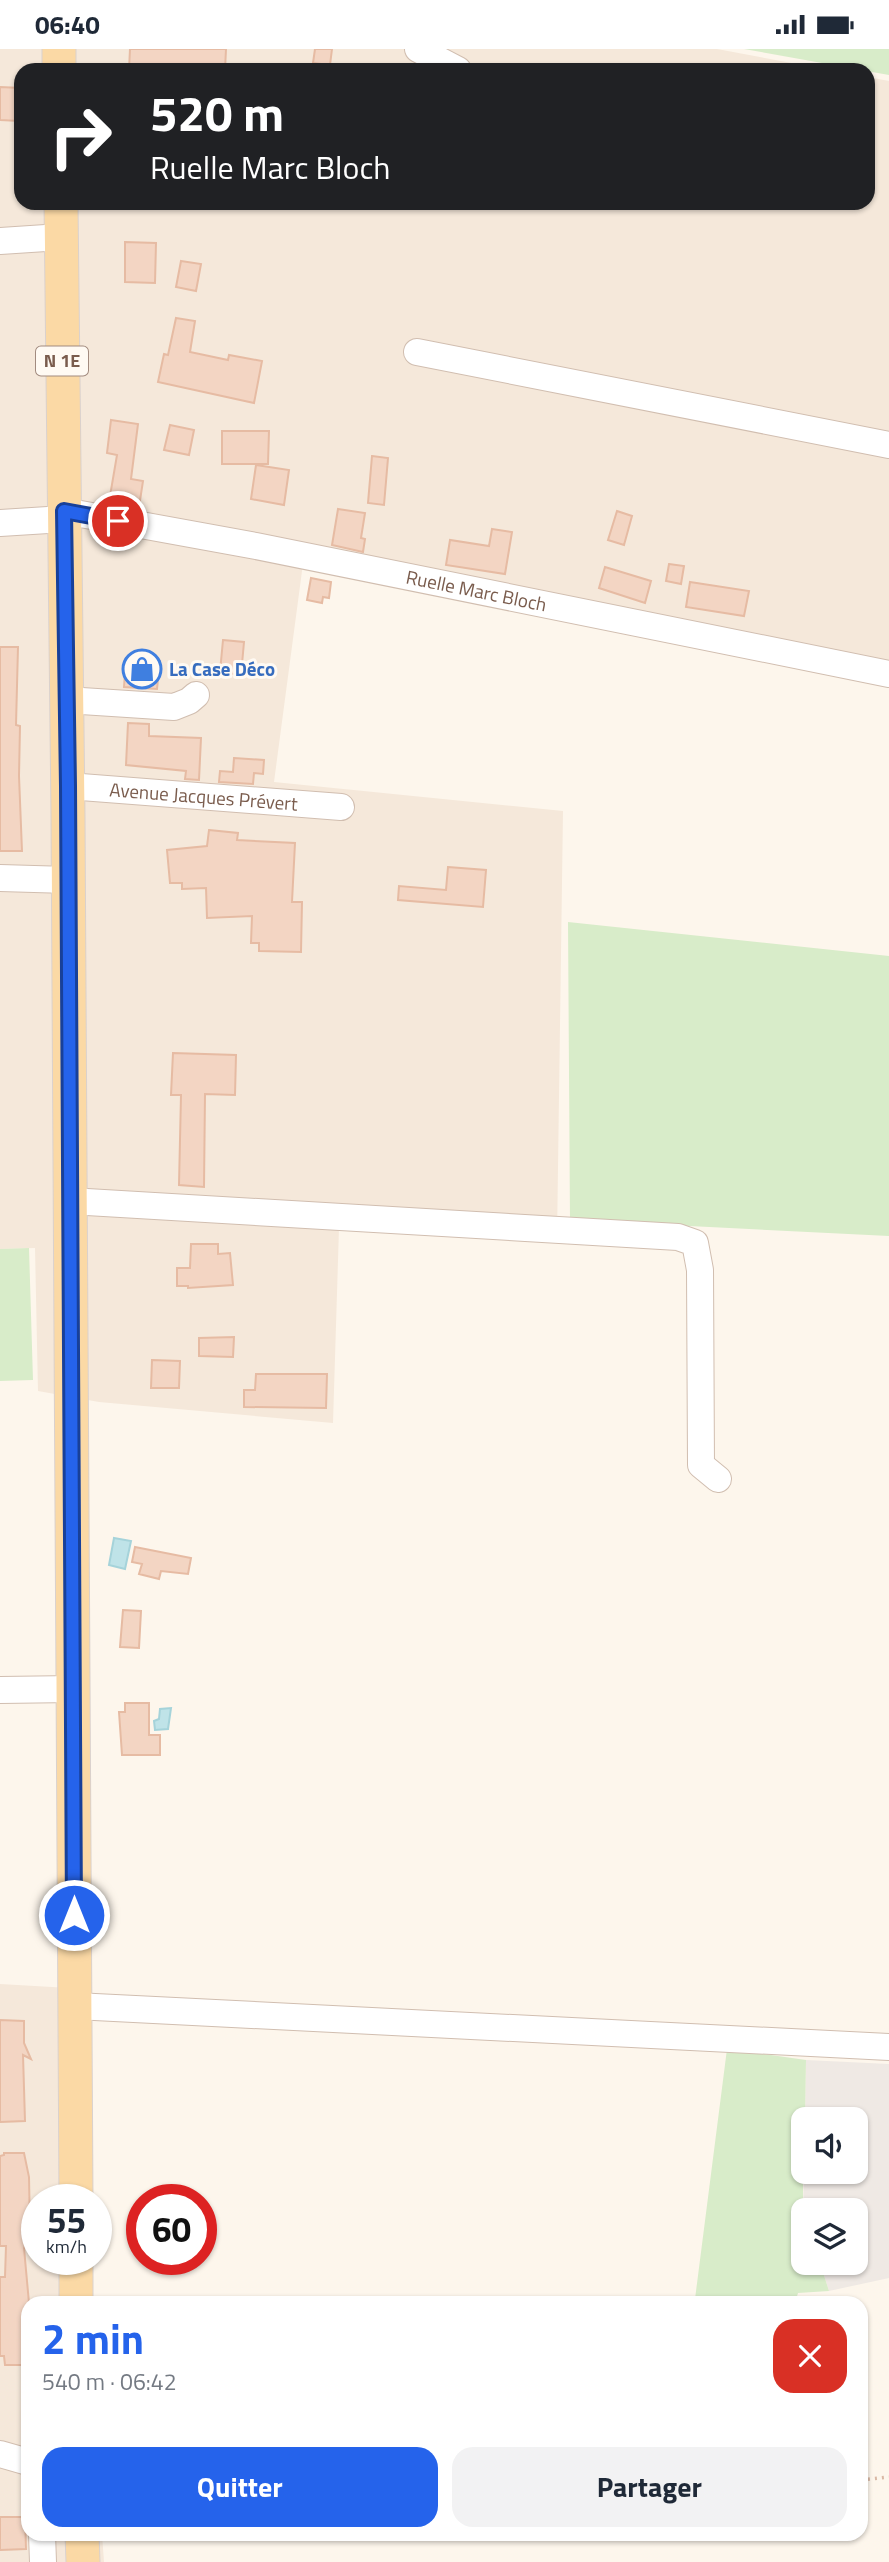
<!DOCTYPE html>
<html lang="fr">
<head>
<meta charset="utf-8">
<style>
	:root { --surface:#fff; --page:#f2f2f3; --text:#1f2937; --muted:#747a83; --accent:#2563eb }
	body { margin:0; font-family:"Titillium Web",sans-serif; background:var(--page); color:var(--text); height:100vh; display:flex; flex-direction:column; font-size:26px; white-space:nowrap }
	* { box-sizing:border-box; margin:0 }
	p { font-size:23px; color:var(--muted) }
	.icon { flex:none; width:38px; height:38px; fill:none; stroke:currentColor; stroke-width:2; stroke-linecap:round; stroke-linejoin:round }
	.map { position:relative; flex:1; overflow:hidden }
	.drawer { position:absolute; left:21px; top:2247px; width:847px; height:245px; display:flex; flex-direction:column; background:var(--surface); border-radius:21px; box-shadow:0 2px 5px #0004 }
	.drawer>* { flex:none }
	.top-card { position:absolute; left:14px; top:14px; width:861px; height:147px; border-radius:21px; box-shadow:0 2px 5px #0004; background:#202124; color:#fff; overflow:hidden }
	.buttons { position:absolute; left:791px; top:2058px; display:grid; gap:14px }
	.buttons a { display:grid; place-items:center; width:77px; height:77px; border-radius:14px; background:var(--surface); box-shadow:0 2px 5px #0004; font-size:35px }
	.speed { position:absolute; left:21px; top:2135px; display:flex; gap:14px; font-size:35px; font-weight:700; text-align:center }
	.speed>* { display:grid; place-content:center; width:91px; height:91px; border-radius:50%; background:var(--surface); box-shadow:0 2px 5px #0004; line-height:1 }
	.speed small { font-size:18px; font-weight:400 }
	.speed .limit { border:10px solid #d22; background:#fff; color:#111 }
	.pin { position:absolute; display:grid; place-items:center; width:60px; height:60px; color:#fff; margin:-30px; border:4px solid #fff; border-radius:50%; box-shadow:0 2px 7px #0007 }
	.me { position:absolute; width:77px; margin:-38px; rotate:0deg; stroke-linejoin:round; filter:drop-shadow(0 0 5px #0008) }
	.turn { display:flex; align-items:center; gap:24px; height:147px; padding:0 21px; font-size:32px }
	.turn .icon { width:91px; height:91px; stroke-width:2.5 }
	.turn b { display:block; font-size:49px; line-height:60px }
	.round { display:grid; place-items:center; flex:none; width:74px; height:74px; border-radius:21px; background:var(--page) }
	.head { display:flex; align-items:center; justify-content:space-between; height:119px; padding:0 21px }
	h1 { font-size:42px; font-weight:700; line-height:52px; color:var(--accent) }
	.action { display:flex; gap:14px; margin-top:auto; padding:14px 21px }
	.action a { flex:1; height:80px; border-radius:21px; background:var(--accent); color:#fff; font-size:28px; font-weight:700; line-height:80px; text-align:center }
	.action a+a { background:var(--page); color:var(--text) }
	.status { display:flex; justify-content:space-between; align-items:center; height:49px; padding:0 35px; background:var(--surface); direction:ltr }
	.status svg { height:19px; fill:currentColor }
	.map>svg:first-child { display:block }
</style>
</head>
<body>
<div class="status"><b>06:40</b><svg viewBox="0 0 49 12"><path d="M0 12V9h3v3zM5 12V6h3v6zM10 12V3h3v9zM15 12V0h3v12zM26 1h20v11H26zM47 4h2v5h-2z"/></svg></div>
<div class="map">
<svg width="889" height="2513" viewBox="0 0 889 2513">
	<rect width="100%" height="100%" fill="#fdf6ec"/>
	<path fill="#f5e8da" d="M 0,0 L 717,0 L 829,21 L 21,21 L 21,154 L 868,154 L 868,28 L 889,32 L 889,617 L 304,507 L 274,733 L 563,762 L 557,1190 L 339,1179 L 333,1374 L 99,1353 L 38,1342 L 35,1199 L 0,1200 Z
		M 0,1935 L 87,1940 L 88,2151 L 37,2151 L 37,2210 L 87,2210 L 89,2254 L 28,2254 L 28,2485 L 102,2485 L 104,2513 L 0,2513 Z"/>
	<path fill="#efe9e4" d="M 806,2011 L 889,2015 L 889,2229 L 829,2242 L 820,2214 L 856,2214 L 856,2161 L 803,2161 L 804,2123 L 856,2123 L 856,2070 L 805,2070 Z"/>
	<path fill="#d8ecc9" d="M 744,0 L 889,0 L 889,26 Z
		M 121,154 L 187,154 L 179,159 L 126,160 Z
		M 568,873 L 889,907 L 889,1187 L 570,1171 Z
		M 29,1199 L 33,1331 L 0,1332 L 0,1200 Z
		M 727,2000 L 806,2011 L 805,2070 L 803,2070 L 803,2214 L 820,2214 L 829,2242 L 798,2244 L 795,2254 L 715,2254 L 695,2250 Z"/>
	<path fill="#bfe3e8" stroke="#a5d3da" stroke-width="2" d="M 114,1489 L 131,1492 L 125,1520 L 109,1516 Z
		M 171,1659 L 168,1680 L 155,1681 L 154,1672 L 159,1670 L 160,1660 Z"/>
	<path fill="#f3d5c3" stroke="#e6bba3" stroke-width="2" d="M 130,0 L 226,0 L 225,21 L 129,21 Z
		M 315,0 L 332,0 L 330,16 L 313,14 Z
		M 0,38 L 21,39 L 19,72 L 0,71 Z
		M 125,193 L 156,194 L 155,234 L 125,233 Z
		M 181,212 L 201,215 L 196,242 L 176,238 Z
		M 176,269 L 195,272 L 190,303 L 228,311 L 229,306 L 262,312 L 254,354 L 158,333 L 164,305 L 168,306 Z
		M 111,371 L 138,375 L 131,430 L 143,432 L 139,458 L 109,453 L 117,406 L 107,404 Z
		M 170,376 L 194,381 L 189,406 L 164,401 Z
		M 222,382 L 269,382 L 268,415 L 222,415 Z
		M 372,407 L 388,409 L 384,456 L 368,454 Z
		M 256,416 L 289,421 L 284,456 L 251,450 Z
		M 338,460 L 365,464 L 361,489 L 365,490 L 363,503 L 332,496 Z
		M 617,462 L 632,467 L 624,496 L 608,491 Z
		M 492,480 L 512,483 L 505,525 L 446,516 L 450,491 L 489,497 Z
		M 669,515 L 684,517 L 681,535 L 666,532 Z
		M 605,518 L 651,532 L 645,554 L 599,539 Z
		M 311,529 L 331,533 L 329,549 L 323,548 L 322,554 L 307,551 Z
		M 690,533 L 749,542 L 744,567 L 686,558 Z
		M 223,591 L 244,593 L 241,626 L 220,623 Z
		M 0,598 L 18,598 L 16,676 L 20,677 L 19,727 L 22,802 L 0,802 Z
		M 126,609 L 160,612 L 157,640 L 124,638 Z
		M 128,674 L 149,675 L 149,687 L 201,689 L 199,731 L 185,730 L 186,722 L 126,716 Z
		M 234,709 L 264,711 L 263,725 L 254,724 L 253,735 L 219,733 L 220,722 L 233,723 Z
		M 209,781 L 238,784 L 237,791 L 295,794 L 292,853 L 302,853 L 301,903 L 259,902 L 259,894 L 251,894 L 252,867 L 207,869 L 206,839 L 182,840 L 182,834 L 170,834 L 167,801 L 207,797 Z
		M 448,818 L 486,821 L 483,858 L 398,851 L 399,837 L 446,841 Z
		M 173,1004 L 236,1006 L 235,1046 L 205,1045 L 204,1138 L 179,1136 L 181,1046 L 171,1046 Z
		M 191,1195 L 218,1195 L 218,1205 L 230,1204 L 233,1236 L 188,1239 L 188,1237 L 177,1237 L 177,1219 L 190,1219 Z
		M 234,1288 L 233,1308 L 199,1307 L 199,1289 Z
		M 152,1311 L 180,1312 L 179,1339 L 151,1339 Z
		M 256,1325 L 327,1325 L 326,1359 L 244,1358 L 244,1341 L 255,1341 Z
		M 135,1498 L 191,1509 L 188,1525 L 161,1522 L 159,1530 L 139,1525 L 142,1515 L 132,1513 Z
		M 123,1561 L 141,1562 L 139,1599 L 120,1598 Z
		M 125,1654 L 149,1654 L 149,1686 L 160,1686 L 160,1706 L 122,1706 L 119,1663 L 125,1663 Z
		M 0,1971 L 24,1972 L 24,1994 L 31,2010 L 23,2006 L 25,2072 L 0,2073 Z
		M 4,2104 L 24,2104 L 29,2128 L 30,2181 L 24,2199 L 29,2254 L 28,2316 L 5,2316 L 4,2307 L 0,2307 L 0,2228 L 5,2228 L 6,2197 L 0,2197 L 0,2107 L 4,2106 Z
		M 0,2468 L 25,2468 L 26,2500 L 0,2501 Z"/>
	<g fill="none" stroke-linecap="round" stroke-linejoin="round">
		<defs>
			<g id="minor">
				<path d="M 418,0 L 458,21"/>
				<path d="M 0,192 L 61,188"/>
				<path d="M 417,303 L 889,396"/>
				<path id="s1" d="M 64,462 L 256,497 L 889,625"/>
				<path d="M 0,474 L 64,470"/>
				<path d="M 66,651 L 174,658 L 189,652 L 196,646"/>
				<path id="s2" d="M 68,737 L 341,758"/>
				<path d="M 0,829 L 68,831"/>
				<path d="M 70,1152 L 678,1188 L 695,1194 L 700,1221 L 701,1416 L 718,1430"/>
				<path d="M 0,1641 L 74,1640"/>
				<path d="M 75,1957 L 889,1998"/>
				<path d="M 0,2405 L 28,2413"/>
				<path d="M 42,2485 L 43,2513"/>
			</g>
			<path id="major" d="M 59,0 L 59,21
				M 61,154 L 68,766 L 76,2151
				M 76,2210 L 76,2254
				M 82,2485 L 83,2513"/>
		</defs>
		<use href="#minor" stroke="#d1beb0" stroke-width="28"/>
		<use href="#major" stroke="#dad1cd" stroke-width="35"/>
		<path stroke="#d9b8a5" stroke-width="3.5" stroke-dasharray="2 5" stroke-linecap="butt" d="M 861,2431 L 889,2428"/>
		<use href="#minor" stroke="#fff" stroke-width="26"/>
		<use href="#major" stroke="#fbd9a5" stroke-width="33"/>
	</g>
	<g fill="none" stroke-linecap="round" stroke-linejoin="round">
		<defs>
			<path id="route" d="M 74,1866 L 68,737 L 64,462 L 118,472"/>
		</defs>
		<use href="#route" stroke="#184099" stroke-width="18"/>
		<use href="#route" stroke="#2563eb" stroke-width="12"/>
	</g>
	<defs>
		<symbol id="shop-ring" viewBox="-11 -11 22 22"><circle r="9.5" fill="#fffaf3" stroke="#3f7fe0" stroke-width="1.5"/><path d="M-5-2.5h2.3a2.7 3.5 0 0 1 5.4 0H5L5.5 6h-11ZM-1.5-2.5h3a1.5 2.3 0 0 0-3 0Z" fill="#3f7fe0"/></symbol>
	</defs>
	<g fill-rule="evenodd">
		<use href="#shop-ring" x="120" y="598" width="44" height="44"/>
	</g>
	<g text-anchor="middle" stroke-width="6" stroke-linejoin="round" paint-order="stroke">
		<rect fill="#fffaf3" stroke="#a28b7f" stroke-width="2" x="36" y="297.5" width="52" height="29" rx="5"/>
		<g font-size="18" font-weight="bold" fill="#7a5c4d">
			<text x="62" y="318">N 1E</text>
		</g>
		<g font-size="19" fill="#7a5c4d" stroke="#fffaf3">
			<text dy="7" stroke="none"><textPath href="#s1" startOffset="420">Ruelle Marc Bloch</textPath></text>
			<text dy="7" stroke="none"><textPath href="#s2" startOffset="136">Avenue Jacques Prévert</textPath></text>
		</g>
		<g font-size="19" font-weight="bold" fill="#366cbe" stroke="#fffaf3" text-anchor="start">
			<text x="169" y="627">La Case Déco</text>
		</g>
	</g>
</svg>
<div class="buttons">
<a><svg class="icon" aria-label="sound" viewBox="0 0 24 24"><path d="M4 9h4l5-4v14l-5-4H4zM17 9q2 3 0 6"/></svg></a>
<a><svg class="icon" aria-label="layers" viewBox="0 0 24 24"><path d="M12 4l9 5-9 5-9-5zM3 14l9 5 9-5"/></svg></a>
</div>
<div class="speed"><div>55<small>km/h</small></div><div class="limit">60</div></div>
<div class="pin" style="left:118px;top:472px;background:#d93025"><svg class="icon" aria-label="arrive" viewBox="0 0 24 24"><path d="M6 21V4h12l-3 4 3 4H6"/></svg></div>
<svg class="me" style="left:74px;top:1866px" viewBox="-20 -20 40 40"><circle r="17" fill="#2563eb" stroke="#fff" stroke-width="3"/><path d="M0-11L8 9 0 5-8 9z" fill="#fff"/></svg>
<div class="top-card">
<div class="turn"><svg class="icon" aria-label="right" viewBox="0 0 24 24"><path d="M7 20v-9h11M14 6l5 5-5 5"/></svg><div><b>520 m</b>Ruelle Marc Bloch</div></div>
</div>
<section class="drawer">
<div class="head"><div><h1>2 min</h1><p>540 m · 06:42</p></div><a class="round" style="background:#d93025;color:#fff"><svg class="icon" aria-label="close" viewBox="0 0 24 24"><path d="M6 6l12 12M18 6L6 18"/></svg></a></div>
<div class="action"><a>Quitter</a><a>Partager</a></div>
</section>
</div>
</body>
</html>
